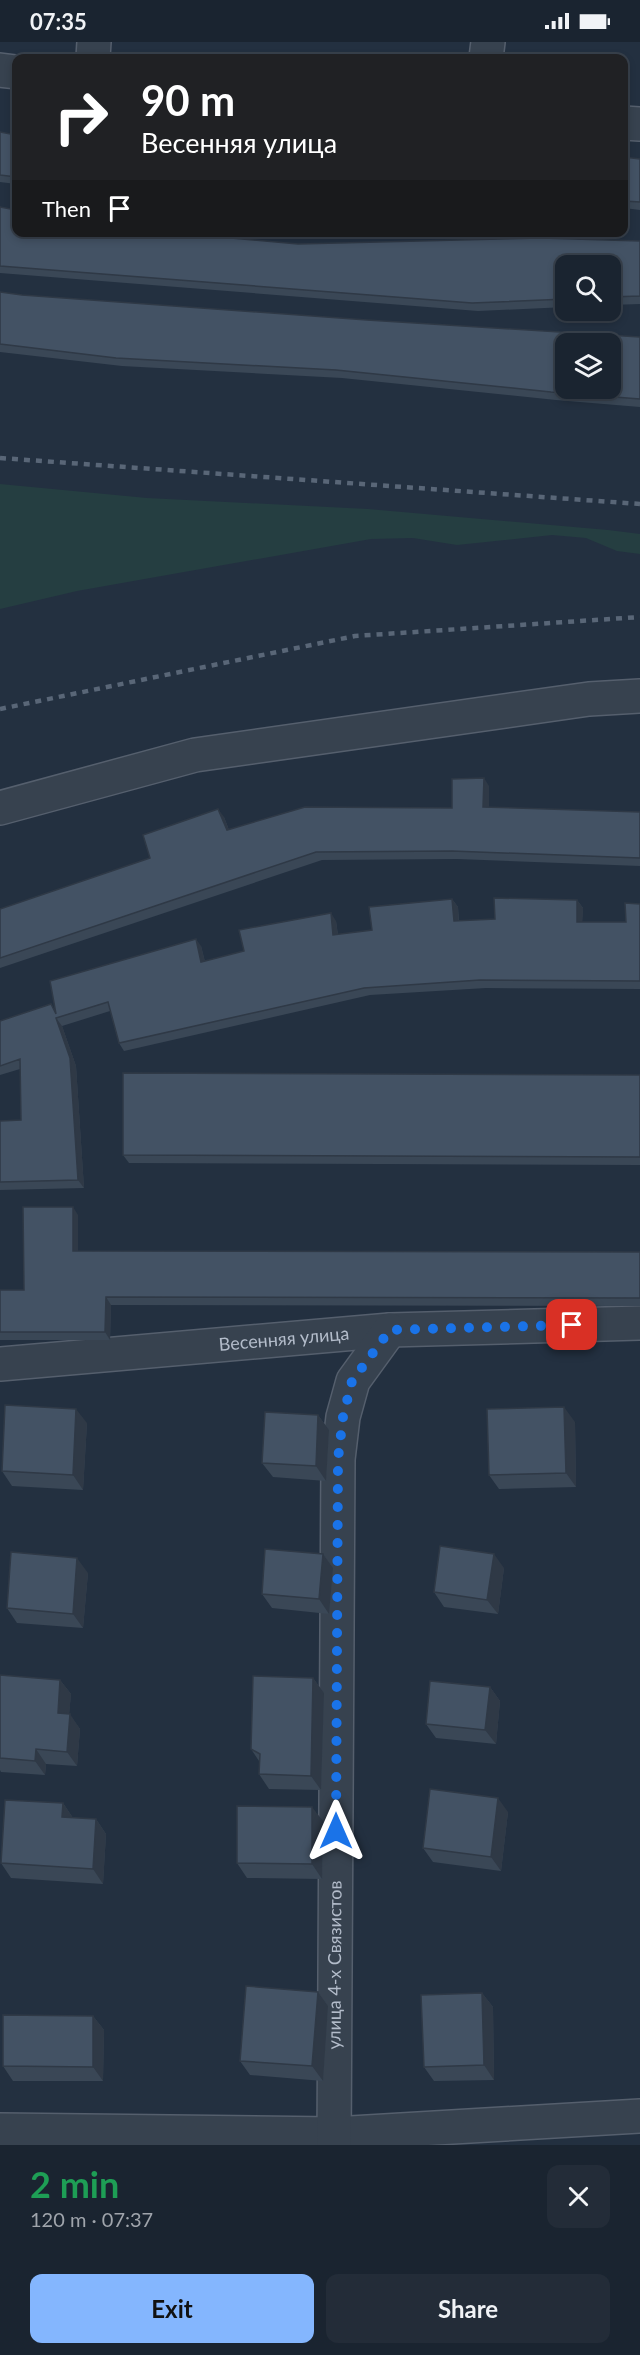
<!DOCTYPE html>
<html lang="en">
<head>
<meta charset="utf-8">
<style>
	:root { --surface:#1a2430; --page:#232c38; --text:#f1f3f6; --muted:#9fa4ab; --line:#38414c; --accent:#84b6fe }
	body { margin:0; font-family:Lato,sans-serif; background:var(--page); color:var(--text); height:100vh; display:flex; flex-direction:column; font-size:22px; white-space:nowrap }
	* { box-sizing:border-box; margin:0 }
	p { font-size:20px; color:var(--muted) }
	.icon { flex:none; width:33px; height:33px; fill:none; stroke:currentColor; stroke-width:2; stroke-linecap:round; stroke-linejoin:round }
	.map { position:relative; height:2103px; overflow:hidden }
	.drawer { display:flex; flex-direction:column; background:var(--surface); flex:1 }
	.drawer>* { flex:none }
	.top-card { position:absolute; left:12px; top:12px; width:616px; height:183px; border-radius:12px; box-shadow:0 3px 9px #0003,0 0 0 2px var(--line); background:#202124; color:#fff; overflow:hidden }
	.buttons { position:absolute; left:555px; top:213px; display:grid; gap:12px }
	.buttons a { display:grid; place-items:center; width:66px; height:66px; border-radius:12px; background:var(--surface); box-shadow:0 3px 9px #0003,0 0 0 2px var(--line); font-size:30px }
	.pin { position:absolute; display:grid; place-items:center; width:51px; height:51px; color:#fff; margin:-26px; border-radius:12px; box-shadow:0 3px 9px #0006 }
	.me { position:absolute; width:66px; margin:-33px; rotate:0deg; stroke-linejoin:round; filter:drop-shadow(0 0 4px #0008) }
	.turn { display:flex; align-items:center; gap:21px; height:126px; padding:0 30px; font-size:27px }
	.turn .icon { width:78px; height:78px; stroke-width:2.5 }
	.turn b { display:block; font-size:42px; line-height:51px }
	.then { display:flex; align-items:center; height:57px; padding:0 30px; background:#0003; gap:12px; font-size:22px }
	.round { display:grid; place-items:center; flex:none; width:63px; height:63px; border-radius:12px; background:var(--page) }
	.headline { display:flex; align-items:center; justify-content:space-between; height:102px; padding:0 30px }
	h1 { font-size:36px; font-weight:700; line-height:45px; color:#1e9e55 }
	.button { display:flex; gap:12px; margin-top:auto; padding:12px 30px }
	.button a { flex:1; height:69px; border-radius:12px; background:var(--accent); color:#111; font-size:24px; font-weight:700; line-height:69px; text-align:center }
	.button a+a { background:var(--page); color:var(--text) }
	.status { display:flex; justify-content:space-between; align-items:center; height:42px; padding:0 30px; background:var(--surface); direction:ltr }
	.status svg { height:16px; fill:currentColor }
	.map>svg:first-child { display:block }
</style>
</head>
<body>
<div class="status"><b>07:35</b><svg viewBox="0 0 49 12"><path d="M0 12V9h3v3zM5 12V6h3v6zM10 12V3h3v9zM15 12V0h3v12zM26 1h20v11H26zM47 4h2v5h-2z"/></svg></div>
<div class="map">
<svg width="640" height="2103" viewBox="0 0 640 2103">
	<rect width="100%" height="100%" fill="#233040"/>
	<path fill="#253e41" d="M 0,442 L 147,456 L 368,467 L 608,488 L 640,492 L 640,512 L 617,509 L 586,496 L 552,493 L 457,503 L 413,496 L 371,497 L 77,549 L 0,567 Z"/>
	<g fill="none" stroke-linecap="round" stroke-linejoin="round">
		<defs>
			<g id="minor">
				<path d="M 93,16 L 94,0"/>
				<path d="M 486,16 L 488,0"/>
				<path d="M 0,28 L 16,30"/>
				<path d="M 624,81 L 640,82"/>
				<path d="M 0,766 L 195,713 L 589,657 L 640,654"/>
				<path id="s1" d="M 0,1322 L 390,1288 L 640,1281"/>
				<path d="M 0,2088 L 334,2092 L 640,2074"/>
				<path id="s2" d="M 334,2103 L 338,1417 L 343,1375 L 353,1339 L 390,1288"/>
			</g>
		</defs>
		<use href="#minor" stroke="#555f6d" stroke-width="36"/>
		<use href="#minor" stroke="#37424f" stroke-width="33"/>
		<path stroke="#596677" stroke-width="4.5" stroke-dasharray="6 6" stroke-linecap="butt" d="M 0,416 L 640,462
			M 0,667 L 355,594 L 640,575"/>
	</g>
	<path fill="#3a4756" d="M 0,90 L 16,93 L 16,142 L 0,140 Z
		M 624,115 L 640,117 L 640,168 L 624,166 Z
		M 0,165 L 16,190 L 298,202 L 640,199 L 640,262 L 610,263 L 610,224 L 566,224 L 566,265 L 478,269 L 0,231 Z
		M 0,250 L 22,253 L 367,278 L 640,295 L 640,365 L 556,358 L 342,336 L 122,324 L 0,310 Z
		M 489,744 L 489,765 L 640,770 L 640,824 L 457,817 L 322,818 L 0,926 L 0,867 L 150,816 L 224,775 L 229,788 L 452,766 Z
		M 452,857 L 458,865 L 459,879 L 495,877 L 577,858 L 583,866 L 582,880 L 626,880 L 640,862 L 640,947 L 486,946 L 370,953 L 124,1009 L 119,1001 L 110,969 L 62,984 L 76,1024 L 84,1146 L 0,1148 L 0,1079 L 21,1078 L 20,1027 L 0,1033 L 0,979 L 55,968 L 201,904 L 205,920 L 244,909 L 336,879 L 338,893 L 372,888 Z
		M 640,1033 L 640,1123 L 129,1121 L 123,1113 Z
		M 78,1173 L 78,1209 L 640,1210 L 640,1264 L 111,1263 L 110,1298 L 0,1298 L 0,1248 L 24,1248 Z
		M 318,1373 L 329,1388 L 326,1439 L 273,1435 L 262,1421 Z
		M 575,1380 L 576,1445 L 499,1447 L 489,1433 Z
		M 87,1381 L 83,1448 L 12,1444 L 2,1429 Z
		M 323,1512 L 333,1526 L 329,1572 L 272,1566 L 262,1552 Z
		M 504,1526 L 498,1572 L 444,1565 L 434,1550 Z
		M 88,1531 L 83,1586 L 17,1581 L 7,1566 Z
		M 0,1633 L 60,1638 L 71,1652 L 69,1672 L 80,1687 L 77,1724 L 46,1722 L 45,1733 L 1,1730 L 0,1728 Z
		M 313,1636 L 324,1651 L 321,1748 L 269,1747 L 259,1732 L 259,1719 L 251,1707 Z
		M 490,1645 L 500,1659 L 496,1702 L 436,1696 L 426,1682 Z
		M 63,1761 L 73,1776 L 96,1777 L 106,1792 L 103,1842 L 11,1836 L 1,1821 Z
		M 508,1770 L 501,1829 L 433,1820 L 423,1806 Z
		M 323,1779 L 322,1837 L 247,1836 L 237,1821 Z
		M 318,1950 L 328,1964 L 323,2039 L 250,2033 L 240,2019 Z
		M 482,1951 L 493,1965 L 494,2038 L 434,2039 L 424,2025 Z
		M 93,1974 L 104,1988 L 103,2039 L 13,2039 L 3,2024 Z"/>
	<path fill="#2f3946" d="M 484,736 L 489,744 L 489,772 L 483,765 Z
		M 218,767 L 224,775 L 232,796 L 227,788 Z
		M 452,857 L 458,865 L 459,887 L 454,879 Z
		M 577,858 L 583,866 L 582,888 L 577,880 Z
		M 331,871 L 336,879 L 339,901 L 333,893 Z
		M 196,897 L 201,904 L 207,928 L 201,920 Z
		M 56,976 L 62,984 L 76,1024 L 84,1146 L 78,1138 Z
		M 73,1165 L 78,1173 L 78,1216 L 73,1209 Z
		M 106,1255 L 111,1263 L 110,1298 L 105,1290 Z
		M 564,1365 L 575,1380 L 576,1445 L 566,1431 Z
		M 76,1367 L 87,1381 L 83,1448 L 73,1433 Z
		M 318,1373 L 329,1388 L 326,1439 L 316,1424 Z
		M 323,1512 L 333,1526 L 329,1572 L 319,1557 Z
		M 494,1512 L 504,1526 L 498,1572 L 487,1558 Z
		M 77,1516 L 88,1531 L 83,1586 L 73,1572 Z
		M 313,1636 L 324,1651 L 321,1748 L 311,1734 Z
		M 60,1638 L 71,1652 L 68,1685 L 58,1671 Z
		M 490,1645 L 500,1659 L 496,1702 L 485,1688 Z
		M 70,1672 L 80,1687 L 77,1724 L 67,1710 Z
		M 36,1707 L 46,1722 L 45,1733 L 35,1719 Z
		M 498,1756 L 508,1770 L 501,1829 L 491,1815 Z
		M 63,1761 L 73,1776 L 62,1775 Z
		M 312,1765 L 323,1779 L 322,1837 L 312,1822 Z
		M 96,1777 L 106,1792 L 103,1842 L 93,1827 Z
		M 318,1950 L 328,1964 L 323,2039 L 312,2024 Z
		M 482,1951 L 493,1965 L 494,2038 L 484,2023 Z
		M 93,1974 L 104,1988 L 103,2039 L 93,2025 Z"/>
	<path fill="#435264" stroke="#2f3946" stroke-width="1.5" fill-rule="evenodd" d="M 0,90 L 16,93 L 16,135 L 0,133 Z
		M 624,115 L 640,117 L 640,160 L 624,159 Z
		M 0,165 L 16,168 L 16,190 L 164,190 L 298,202 L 541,196 L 640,199 L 640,254 L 610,255 L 610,224 L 566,224 L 566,257 L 472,261 L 0,224 Z
		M 0,250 L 22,253 L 367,278 L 640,295 L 640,357 L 551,350 L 336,328 L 116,316 L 0,302 ZM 566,302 L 610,302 L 610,346 L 566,346 Z
		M 484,736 L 483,765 L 640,770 L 640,816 L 452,809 L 316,810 L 0,916 L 0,867 L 150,816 L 143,793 L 218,767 L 227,788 L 305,765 L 452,766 L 452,737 Z
		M 494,856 L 577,858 L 577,880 L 626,880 L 625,861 L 640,862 L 640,939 L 480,938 L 364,946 L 119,1001 L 108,960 L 56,976 L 70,1016 L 78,1138 L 0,1140 L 0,1079 L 21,1078 L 20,1017 L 0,1024 L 0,979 L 51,962 L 56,972 L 50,939 L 196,897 L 201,920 L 244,909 L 239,888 L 331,871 L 333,893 L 372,888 L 369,865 L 452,857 L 454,879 L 495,877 Z
		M 123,1031 L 640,1033 L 640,1115 L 123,1113 Z
		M 23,1165 L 73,1165 L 73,1209 L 640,1210 L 640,1256 L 106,1255 L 105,1290 L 0,1290 L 0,1248 L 24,1248 Z
		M 5,1363 L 76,1367 L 73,1433 L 2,1429 Z
		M 564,1365 L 566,1431 L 489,1433 L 487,1367 Z
		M 265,1370 L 318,1373 L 316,1424 L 262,1421 Z
		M 440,1504 L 494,1512 L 487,1558 L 434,1550 Z
		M 265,1507 L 323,1512 L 319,1557 L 262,1552 Z
		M 11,1510 L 77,1516 L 73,1572 L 7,1566 Z
		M 0,1633 L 60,1638 L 58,1671 L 70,1672 L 67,1710 L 36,1707 L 35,1719 L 0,1716 Z
		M 253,1634 L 313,1636 L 311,1734 L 259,1732 L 260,1712 L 251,1707 Z
		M 430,1639 L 490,1645 L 485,1688 L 426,1682 Z
		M 430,1747 L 498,1756 L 491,1815 L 423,1806 Z
		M 5,1758 L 63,1761 L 62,1775 L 96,1777 L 93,1827 L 1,1821 Z
		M 237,1764 L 312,1765 L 312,1822 L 237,1821 Z
		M 246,1944 L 318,1950 L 312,2024 L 240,2019 Z
		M 482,1951 L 484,2023 L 424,2025 L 421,1953 Z
		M 3,1973 L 93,1974 L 93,2025 L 3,2024 Z"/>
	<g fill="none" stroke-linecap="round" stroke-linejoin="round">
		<path stroke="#1a73e8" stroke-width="10" stroke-dasharray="0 18" d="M 336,1789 L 338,1417 L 343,1375 L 352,1339 L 390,1288 L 572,1283"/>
	</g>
	<g text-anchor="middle" stroke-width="4.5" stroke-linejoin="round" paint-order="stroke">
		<g font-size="18" fill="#b3bcca" stroke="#1c2734">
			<text dy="6" stroke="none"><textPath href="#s1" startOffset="285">Весенняя улица</textPath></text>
			<text dy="6" stroke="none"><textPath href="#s2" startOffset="180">улица 4-х Связистов</textPath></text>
		</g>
	</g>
</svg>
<div class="buttons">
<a><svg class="icon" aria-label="search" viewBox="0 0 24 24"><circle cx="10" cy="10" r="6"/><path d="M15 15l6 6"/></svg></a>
<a><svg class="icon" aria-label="layers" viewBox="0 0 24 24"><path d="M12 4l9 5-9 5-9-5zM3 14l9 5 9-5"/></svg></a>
</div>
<div class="pin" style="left:572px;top:1283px;background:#d93025"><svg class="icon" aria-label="arrive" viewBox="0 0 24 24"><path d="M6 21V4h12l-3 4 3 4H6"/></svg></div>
<svg class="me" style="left:336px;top:1789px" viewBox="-20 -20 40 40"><path d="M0-17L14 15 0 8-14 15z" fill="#1a73e8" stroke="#fff" stroke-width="4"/></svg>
<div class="top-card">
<div class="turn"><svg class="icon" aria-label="right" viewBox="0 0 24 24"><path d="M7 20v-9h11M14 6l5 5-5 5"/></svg><div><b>90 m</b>Весенняя улица</div></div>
<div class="then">Then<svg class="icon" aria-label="arrive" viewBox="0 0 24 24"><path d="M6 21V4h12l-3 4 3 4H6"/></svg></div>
</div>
</div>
<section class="drawer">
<div class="headline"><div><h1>2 min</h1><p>120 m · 07:37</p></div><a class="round"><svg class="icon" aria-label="close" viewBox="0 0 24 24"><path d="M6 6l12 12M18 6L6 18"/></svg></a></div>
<div class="button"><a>Exit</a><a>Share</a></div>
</section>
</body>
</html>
